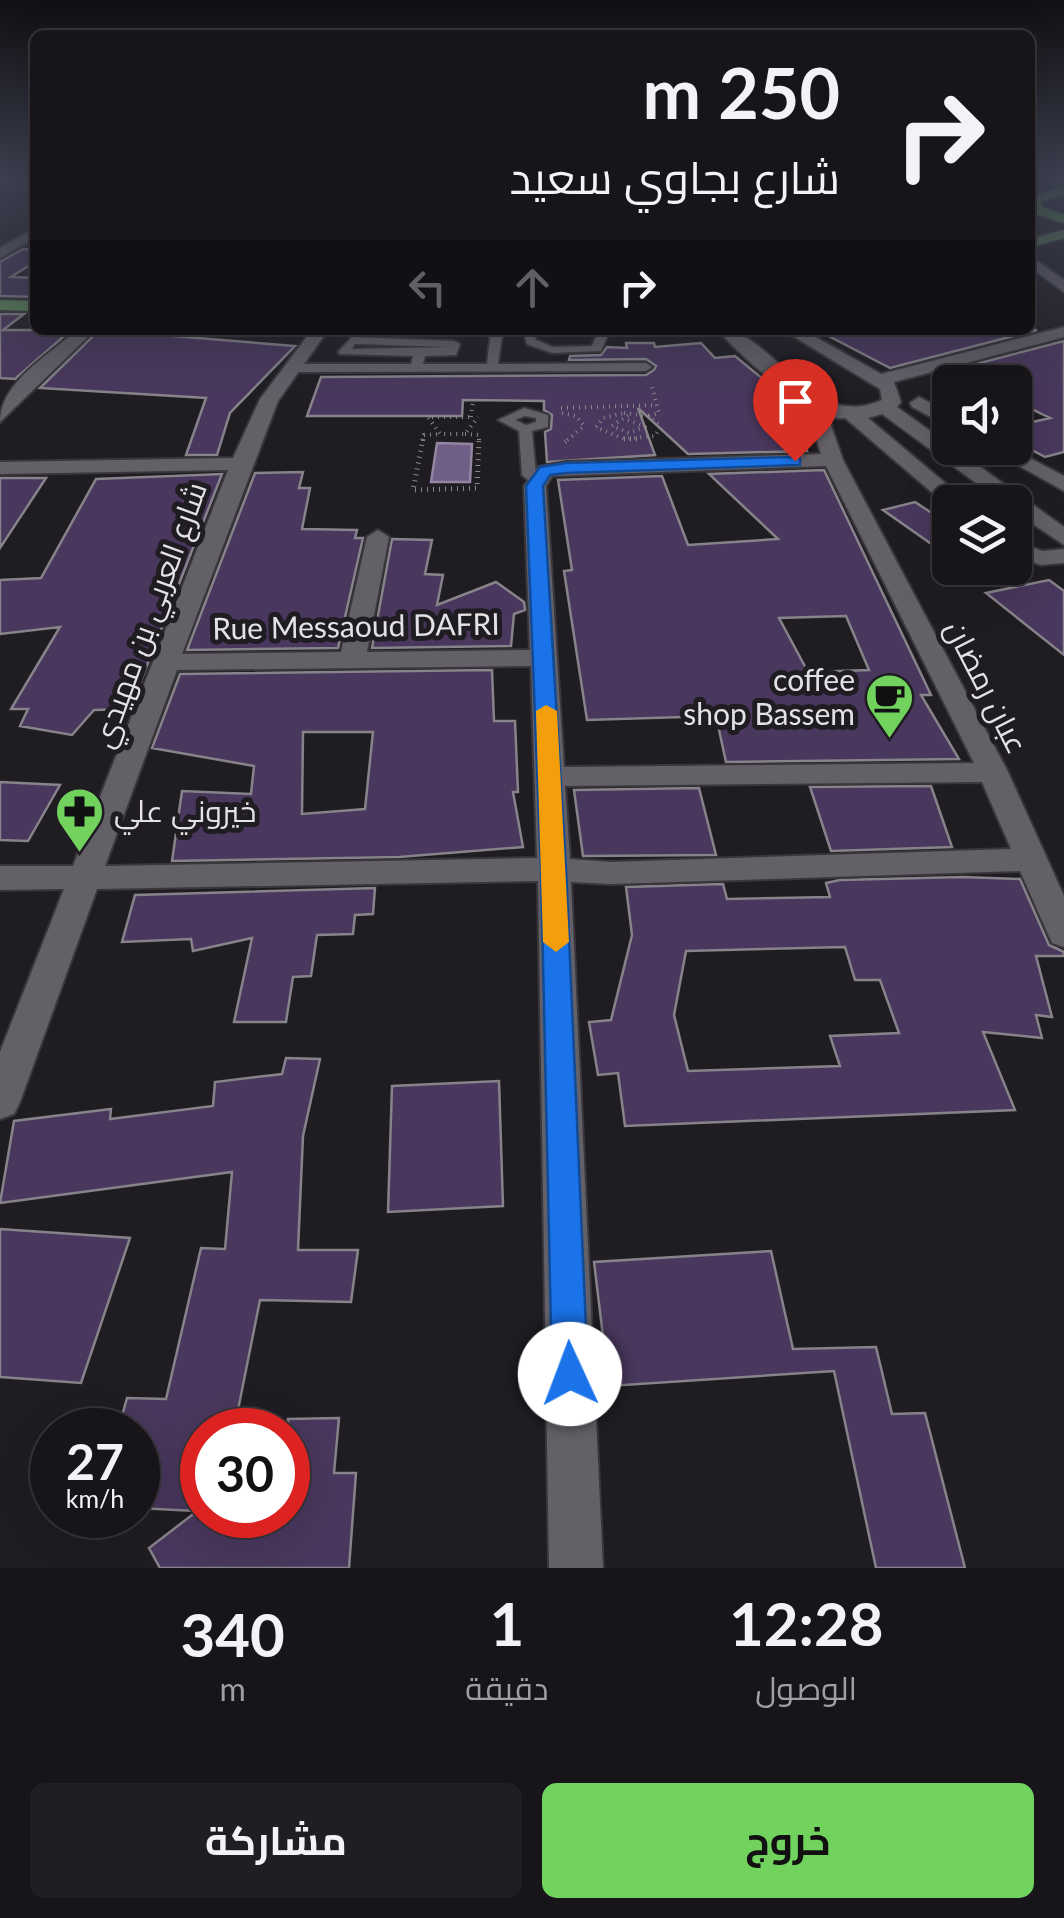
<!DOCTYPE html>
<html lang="ar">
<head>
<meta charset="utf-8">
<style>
	:root { --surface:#17151a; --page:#201e23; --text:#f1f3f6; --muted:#9e9fa2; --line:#363439; --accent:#71d35e }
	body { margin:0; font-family:Lato,Cairo,sans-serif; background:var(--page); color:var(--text); direction:rtl; height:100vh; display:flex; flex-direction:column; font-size:38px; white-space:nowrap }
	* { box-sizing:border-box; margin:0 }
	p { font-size:32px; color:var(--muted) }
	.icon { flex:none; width:55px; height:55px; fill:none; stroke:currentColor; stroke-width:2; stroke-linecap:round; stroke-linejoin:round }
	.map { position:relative; height:1568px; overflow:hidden; direction:ltr }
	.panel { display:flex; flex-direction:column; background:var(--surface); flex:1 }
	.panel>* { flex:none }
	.top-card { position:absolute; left:30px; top:30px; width:1005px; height:305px; border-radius:15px; box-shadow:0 10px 40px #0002,0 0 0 2px var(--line); direction:rtl; background:#17151a; color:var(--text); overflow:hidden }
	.controls { position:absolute; left:932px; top:365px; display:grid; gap:20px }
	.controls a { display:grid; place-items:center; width:100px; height:100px; border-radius:15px; background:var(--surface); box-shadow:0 10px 40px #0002,0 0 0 2px var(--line); font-size:50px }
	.speed { position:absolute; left:30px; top:1408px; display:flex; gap:20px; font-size:50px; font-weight:700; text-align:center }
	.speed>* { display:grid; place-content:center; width:130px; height:130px; border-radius:50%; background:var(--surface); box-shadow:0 10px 40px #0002,0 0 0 2px var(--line); line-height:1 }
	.speed small { font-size:25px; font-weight:400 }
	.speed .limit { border:15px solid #d22; background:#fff; color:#111 }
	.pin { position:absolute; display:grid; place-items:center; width:85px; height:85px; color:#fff; margin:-102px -42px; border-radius:50% 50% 50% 0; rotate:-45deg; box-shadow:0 0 10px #0007 }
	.pin .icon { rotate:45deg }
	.me { position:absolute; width:110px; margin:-55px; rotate:358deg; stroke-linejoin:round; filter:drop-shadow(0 0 8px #0008) }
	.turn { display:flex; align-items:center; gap:35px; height:210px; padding:0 30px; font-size:45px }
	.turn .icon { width:130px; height:130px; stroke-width:2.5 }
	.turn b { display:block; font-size:70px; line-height:85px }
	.lanes { display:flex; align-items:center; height:95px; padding:0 30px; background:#0003; justify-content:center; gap:50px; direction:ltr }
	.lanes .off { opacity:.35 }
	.eta { display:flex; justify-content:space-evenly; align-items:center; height:170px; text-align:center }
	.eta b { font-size:60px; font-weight:700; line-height:70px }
	.primary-button { display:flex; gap:20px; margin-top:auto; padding:20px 30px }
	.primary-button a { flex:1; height:115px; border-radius:15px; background:var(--accent); color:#111; font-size:40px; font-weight:700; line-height:115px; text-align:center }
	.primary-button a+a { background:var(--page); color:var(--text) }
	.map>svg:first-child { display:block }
</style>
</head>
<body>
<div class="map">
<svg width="1064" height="1568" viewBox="0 0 1064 1568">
	<rect width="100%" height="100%" fill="#1f1c22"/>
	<path fill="#6f5e86" stroke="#9286a3" stroke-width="2.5" d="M 437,443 L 472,444 L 470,482 L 431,482 Z"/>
	<path fill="#49375d" stroke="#86838a" stroke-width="2.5" fill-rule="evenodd" d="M 23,249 L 35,250 L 35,262 L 11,277 L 35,278 L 35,297 L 0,296 L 0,262 Z
		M 0,314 L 24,314 L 3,330 L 71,330 L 15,379 L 0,378 Z
		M 99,330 L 295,346 L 230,413 L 217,455 L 186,455 L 206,398 L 40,388 Z
		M 817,330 L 1037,330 L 890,368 Z
		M 1064,341 L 1064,452 L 1045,457 L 1015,441 L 1015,426 L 1050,418 L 1015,401 L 1015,382 L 978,382 L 953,370 Z
		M 626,343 L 654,343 L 655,347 L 701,343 L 715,358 L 735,356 L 775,389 L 760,390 L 792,420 L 807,451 L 688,454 L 638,408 L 655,455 L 547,462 L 545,432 L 551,429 L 552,415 L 544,410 L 544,401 L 463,400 L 462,416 L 307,416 L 321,377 L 646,375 L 654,370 L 656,366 L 646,359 L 569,360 L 570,356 L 601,355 L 607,347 L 627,348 Z
		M 824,470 L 931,695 L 921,695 L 959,759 L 726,762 L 716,716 L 587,720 L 564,571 L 572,570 L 558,480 L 662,476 L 688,545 L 778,539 L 709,474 ZM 846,616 L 869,670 L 808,672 L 779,618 Z
		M 303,472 L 299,488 L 310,488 L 302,529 L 357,530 L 355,538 L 363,538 L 338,648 L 187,650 L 255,473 Z
		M 222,474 L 130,709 L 94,710 L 72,735 L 20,726 L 28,709 L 11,709 L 60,627 L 0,634 L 0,580 L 41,578 L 96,479 Z
		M 0,478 L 46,478 L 0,548 Z
		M 915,502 L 950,525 L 950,557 L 883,510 Z
		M 392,539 L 432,540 L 425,574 L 443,575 L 437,605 L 496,582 L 524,602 L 525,610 L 514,614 L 511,646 L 372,648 Z
		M 1049,580 L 1064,591 L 1064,655 L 986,593 Z
		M 492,670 L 494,721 L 515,721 L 518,792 L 513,792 L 523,847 L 399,857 L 172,861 L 182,791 L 251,794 L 254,766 L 152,748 L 180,674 ZM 303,732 L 373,732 L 365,809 L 302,814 Z
		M 0,782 L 60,785 L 28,841 L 0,840 Z
		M 931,786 L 952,847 L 831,851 L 810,787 Z
		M 699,788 L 716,855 L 583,856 L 574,790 Z
		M 963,877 L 1020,879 L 1049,945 L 1064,952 L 1064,956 L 1036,956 L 1052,1017 L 1036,1015 L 1042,1038 L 983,1032 L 1015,1110 L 625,1126 L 618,1073 L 598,1075 L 589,1022 L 611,1020 L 632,935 L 626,887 L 723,884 L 727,899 L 830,897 L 826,883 L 840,880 ZM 845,947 L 855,980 L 880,980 L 899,1033 L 830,1036 L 840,1066 L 688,1071 L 674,1015 L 686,951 Z
		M 375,888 L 373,914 L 355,915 L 353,934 L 317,935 L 311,976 L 293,977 L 286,1022 L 234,1022 L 252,938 L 193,951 L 191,939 L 122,942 L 135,895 Z
		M 286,1058 L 320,1059 L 303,1136 L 298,1250 L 358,1250 L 351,1302 L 260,1300 L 234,1430 L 202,1430 L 202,1475 L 195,1511 L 138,1508 L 138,1430 L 118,1430 L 127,1398 L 166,1399 L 201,1248 L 225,1249 L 232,1172 L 0,1203 L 14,1121 L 111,1109 L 110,1119 L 213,1106 L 215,1082 L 282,1074 Z
		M 499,1081 L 503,1206 L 388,1212 L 392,1086 Z
		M 0,1229 L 130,1238 L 81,1383 L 0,1377 Z
		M 771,1251 L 793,1349 L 876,1347 L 892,1414 L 925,1413 L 965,1568 L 876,1568 L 834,1371 L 609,1386 L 594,1262 Z
		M 339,1418 L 334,1473 L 356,1473 L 349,1568 L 160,1568 L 149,1548 L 192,1515 L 288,1515 L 288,1419 Z"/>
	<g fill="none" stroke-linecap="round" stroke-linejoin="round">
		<defs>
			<path id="lane" d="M 491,330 L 503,330 L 498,364 L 646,363 L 652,367 L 646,371 L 295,372 L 289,368 L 295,364 L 411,364 L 413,356 L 340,354 L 338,352 L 352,337 L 454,341 L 460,344 L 456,355 L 425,356 L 423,364 L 487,364 ZM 355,344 L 448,347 L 352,349 Z
				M 523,330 L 533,330 L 536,340 L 553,347 L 592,346 L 599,330 L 609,332 L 601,351 L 552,353 L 527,344 Z
				M 524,408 L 548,415 L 548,427 L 532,431 L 536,474 L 543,483 L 536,487 L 522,475 L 519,431 L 498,420 ZM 525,416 L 536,418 L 536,422 L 526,425 L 515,420 Z"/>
			<path id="street" d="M 35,228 L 35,238 L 0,258 L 0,248 Z
				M 1030,256 L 1064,280 L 1064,292 L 1030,267 Z
				M 1064,327 L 1064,337 L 894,382 L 901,402 L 897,407 L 1064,527 L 1064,545 L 1015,512 L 1015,502 L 1002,502 L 882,414 L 868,418 L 968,502 L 950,502 L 949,507 L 845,418 C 815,424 739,355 718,330 C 777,330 806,433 882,400 L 880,389 L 783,330 L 803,330 L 881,374 Z
				M 77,330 L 95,330 L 0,422 C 0,382 49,355 77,330 Z
				M 312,330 L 328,330 L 278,401 L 182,654 L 341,652 L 367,537 L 378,530 L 389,537 L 367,652 L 530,650 L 524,486 L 538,467 L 566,462 L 821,454 L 810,418 L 827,414 L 843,460 L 1008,772 L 1064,896 L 1064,947 L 1052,943 L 1020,871 L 611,884 L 571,882 L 603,1568 L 549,1568 L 538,881 L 97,889 L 20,1102 L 14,1114 L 0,1119 L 0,1052 L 64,889 L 0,890 L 0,866 L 73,866 L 228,470 L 0,474 L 0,462 L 233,458 L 260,399 ZM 826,466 L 974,763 L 564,767 L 546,486 L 552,476 ZM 531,666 L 537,858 L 105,866 L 177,670 ZM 982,782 L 1011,849 L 611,862 L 570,859 L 565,786 Z
				M 919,397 L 950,413 L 950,427 L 912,407 L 910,403 Z
				M 987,448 L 1011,448 L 1064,476 L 1064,491 Z
				M 1015,542 L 1043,551 L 1064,549 L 1064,563 L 1041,565 L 1015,557 Z"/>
			<path id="primary" d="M 1064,230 L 1064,238 L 1030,247 L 1030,239 Z
				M 0,300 L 35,301 L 35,311 L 0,310 Z
				M 496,330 L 735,330 L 727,335 L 504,335 Z"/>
			<path id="highway" d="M 1064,187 L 1064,195 L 1040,202 L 1043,207 L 1064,215 L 1064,223 L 1033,213 L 1030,197 Z"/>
		</defs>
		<use href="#lane" stroke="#39373b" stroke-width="4"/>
		<use href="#street" stroke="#39373b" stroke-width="4"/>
		<use href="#primary" stroke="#39373b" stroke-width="4"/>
		<use href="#highway" stroke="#39373b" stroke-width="4"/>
		<path stroke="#89878c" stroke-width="4" stroke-dasharray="1 5" stroke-linecap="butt" d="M 561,408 L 657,405
			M 562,413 L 576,416 L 584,426 L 566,441
			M 624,413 L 648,416 L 661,426 L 655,436 L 624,439 L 596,427 L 603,418 Z
			M 649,416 L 659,413 L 651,383
			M 469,417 L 428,417 L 440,434 L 465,434 L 478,417
			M 471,417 L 473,400
			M 628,420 L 645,427 L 629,433 L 612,426 L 630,414
			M 465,434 L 479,435 L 479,441
			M 423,441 L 424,435 L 440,434"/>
		<path stroke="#89878c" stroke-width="5" stroke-dasharray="1 5" stroke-linecap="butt" d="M 423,439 L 413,490 L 477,488 L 479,439
			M 624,439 L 637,439
			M 565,442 L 569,439"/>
		<use href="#lane" fill="#636068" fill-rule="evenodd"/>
		<use href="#street" fill="#636068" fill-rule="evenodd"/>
		<use href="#primary" fill="#5d8957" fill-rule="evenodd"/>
		<use href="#highway" fill="#59a44c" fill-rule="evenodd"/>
	</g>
	<linearGradient id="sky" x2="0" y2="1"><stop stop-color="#110f13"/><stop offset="0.45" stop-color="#3c404f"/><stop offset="1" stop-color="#3c404f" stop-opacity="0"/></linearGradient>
	<rect width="1064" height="398" fill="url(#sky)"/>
	<path fill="#1a73e8" stroke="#114b97" stroke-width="2.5" d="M 795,457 L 800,458 L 800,465 L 566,473 L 550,475 L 543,486 L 566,869 L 588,1374 L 583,1386 L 570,1392 L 557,1386 L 552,1374 L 541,869 L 526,486 L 540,467 L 566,463 Z"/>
	<path fill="#f59e0b" d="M 546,705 L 557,711 L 569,942 L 556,952 L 543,942 L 536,711 Z"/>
	<defs>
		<symbol id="cafe-pin" viewBox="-11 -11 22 30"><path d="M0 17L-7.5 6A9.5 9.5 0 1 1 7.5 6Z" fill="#71d35e" stroke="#1f1c22"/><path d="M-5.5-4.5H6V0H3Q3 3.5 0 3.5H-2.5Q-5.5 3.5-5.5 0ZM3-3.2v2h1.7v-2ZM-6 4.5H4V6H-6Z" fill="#111"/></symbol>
		<symbol id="pharmacy-pin" viewBox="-11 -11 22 30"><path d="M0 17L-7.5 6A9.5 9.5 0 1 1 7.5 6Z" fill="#71d35e" stroke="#1f1c22"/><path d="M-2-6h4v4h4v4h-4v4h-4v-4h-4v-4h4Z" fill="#111"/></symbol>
	</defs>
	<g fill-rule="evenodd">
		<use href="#cafe-pin" x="862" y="670" width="55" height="75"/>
		<use href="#pharmacy-pin" x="52" y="784" width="55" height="75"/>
	</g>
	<g text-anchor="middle" stroke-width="10" stroke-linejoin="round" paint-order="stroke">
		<g font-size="30" fill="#e4e2e6" stroke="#1f1c22">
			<text transform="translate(150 615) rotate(-70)" y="10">شارع العربي بن مهيدي</text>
			<text transform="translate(356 627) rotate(-1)" y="10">Rue Messaoud DAFRI</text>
			<text transform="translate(986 687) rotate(63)" y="10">عبان رمضان</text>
		</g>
		<g font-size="30" fill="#e4e2e6" stroke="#1f1c22" text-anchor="end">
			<text x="855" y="691">coffee<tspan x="855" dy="34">shop Bassem</tspan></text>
			<text x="114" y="822" text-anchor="start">خيروني علي</text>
		</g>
	</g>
</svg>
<div class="controls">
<a><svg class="icon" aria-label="sound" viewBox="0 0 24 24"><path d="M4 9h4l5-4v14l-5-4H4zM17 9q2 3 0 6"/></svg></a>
<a><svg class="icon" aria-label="layers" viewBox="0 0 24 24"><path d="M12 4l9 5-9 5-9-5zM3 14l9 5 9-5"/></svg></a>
</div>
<div class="speed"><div>27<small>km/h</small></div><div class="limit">30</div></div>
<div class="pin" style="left:795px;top:461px;background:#d93025"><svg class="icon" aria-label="arrive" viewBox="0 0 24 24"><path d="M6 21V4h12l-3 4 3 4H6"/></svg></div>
<svg class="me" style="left:570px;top:1374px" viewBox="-20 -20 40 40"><circle r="19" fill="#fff"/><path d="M0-13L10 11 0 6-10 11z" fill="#1a73e8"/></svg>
<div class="top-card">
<div class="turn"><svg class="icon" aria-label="right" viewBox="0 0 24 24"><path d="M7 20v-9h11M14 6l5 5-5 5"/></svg><div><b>250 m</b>شارع بجاوي سعيد</div></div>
<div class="lanes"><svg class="icon off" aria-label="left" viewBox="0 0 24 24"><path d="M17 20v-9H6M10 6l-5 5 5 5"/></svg><svg class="icon off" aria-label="ahead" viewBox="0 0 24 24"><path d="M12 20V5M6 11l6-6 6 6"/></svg><svg class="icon" aria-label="right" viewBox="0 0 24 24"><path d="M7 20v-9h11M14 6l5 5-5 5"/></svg></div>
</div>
</div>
<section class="panel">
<div class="eta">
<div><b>12:28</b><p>الوصول</p></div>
<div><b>1</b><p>دقيقة</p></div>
<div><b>340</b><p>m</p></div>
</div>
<div class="primary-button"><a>خروج</a><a>مشاركة</a></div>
</section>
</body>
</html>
